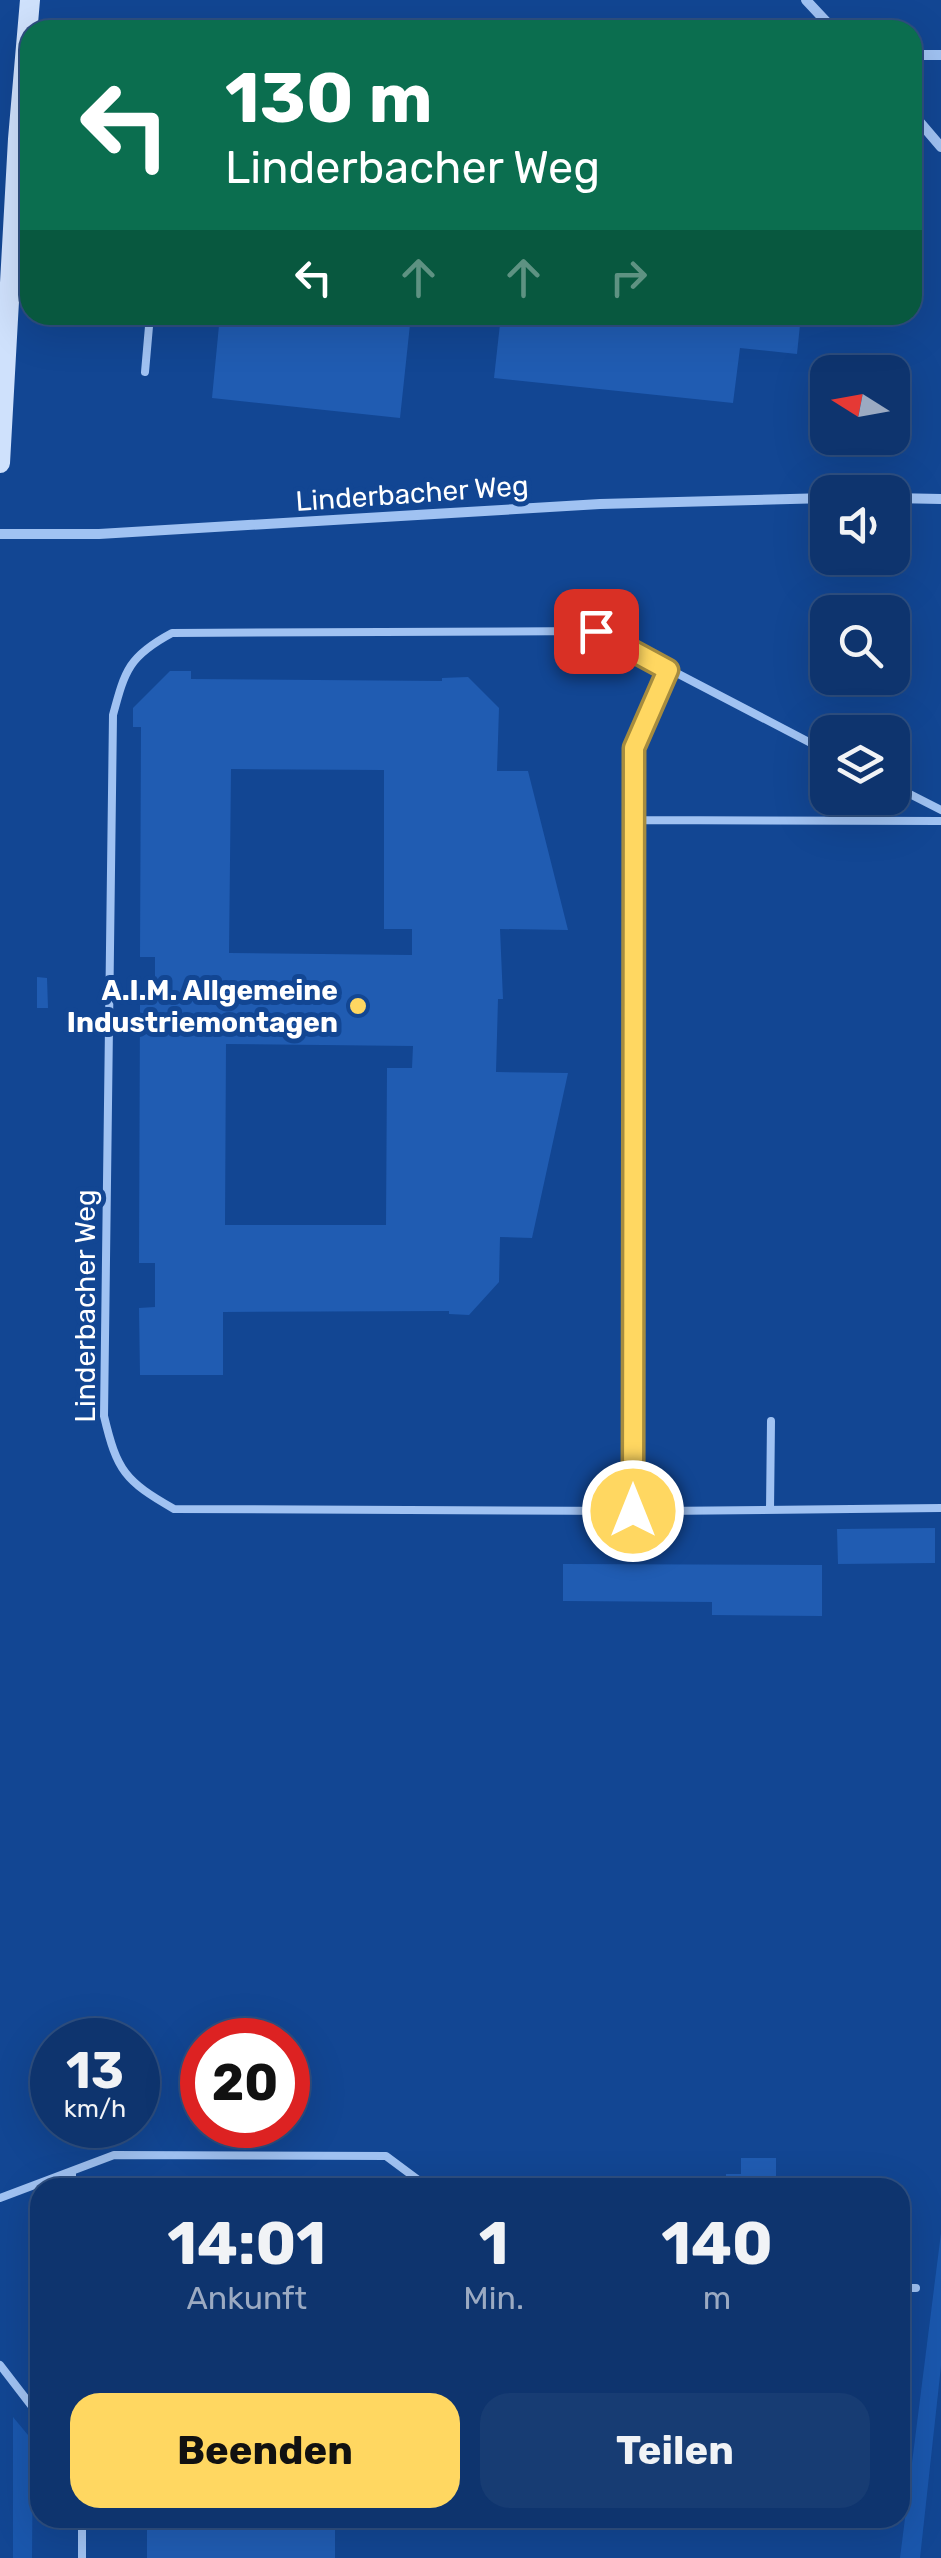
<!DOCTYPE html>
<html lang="de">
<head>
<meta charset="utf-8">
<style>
	:root { --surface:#0e346e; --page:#173c73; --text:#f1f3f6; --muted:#9baac2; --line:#2e4f81; --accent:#ffd761 }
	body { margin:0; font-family:Rubik,sans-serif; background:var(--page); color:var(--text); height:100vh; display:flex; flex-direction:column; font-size:38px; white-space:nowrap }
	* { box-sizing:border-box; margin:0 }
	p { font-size:32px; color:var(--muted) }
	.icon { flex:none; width:55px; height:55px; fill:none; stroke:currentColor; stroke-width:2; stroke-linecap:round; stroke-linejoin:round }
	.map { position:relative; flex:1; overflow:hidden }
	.drawer { position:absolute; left:30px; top:2178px; width:880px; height:350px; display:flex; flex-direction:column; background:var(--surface); border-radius:30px; box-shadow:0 10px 40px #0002,0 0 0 2px var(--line) }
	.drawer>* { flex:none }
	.hud { position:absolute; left:20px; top:20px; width:902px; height:305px; border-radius:30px; box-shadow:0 10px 40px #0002,0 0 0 2px var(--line); background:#0b6e4f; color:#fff; overflow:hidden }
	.needle { width:65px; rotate:281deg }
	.controls { position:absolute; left:810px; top:355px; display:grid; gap:20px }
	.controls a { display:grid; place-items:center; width:100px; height:100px; border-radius:20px; background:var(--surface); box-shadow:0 10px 40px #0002,0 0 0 2px var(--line); font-size:50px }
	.speed { position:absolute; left:30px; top:2018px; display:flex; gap:20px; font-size:50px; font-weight:700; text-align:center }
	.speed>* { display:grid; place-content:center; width:130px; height:130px; border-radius:50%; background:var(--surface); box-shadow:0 10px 40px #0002,0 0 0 2px var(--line); line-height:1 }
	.speed small { font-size:25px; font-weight:400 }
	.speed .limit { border:15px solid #d22; background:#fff; color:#111 }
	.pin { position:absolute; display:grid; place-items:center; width:85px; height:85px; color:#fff; margin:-42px; border-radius:20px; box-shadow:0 5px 15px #0006 }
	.me { position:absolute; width:110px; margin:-55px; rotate:0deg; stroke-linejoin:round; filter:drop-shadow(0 0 8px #0008) }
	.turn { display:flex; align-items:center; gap:35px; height:210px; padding:0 40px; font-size:45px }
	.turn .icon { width:130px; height:130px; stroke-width:2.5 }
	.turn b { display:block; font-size:70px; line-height:85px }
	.lanes { display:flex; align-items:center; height:95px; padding:0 40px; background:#0003; justify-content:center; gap:50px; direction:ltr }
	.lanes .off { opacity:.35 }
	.eta { display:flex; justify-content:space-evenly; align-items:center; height:170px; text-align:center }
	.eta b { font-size:60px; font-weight:700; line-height:70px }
	.button { display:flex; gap:20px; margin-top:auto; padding:20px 40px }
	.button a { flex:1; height:115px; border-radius:30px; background:var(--accent); color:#111; font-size:40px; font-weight:700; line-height:115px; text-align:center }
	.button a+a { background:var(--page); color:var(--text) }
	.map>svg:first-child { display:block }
</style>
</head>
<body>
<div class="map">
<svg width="941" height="2558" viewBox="0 0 941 2558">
	<rect width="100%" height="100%" fill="#124693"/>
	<path fill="#1a57ad" d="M 941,2233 L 941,2366 L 920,2558 L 900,2558 Z
		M 13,2417 L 33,2441 L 32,2558 L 13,2558 Z"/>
	<path fill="#205cb2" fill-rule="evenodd" d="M 220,315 L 411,315 L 400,418 L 212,398 Z
		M 501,315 L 801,315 L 797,354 L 740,348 L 733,403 L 494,378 Z
		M 170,671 L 191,671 L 191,679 L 442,681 L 442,678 L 468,677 L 499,708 L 497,771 L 528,771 L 568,930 L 500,929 L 503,999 L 498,999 L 496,1072 L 568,1073 L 532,1238 L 500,1237 L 499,1282 L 469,1315 L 449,1314 L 449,1311 L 223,1312 L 223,1375 L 140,1375 L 139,1308 L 155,1307 L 155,1263 L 139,1263 L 140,1002 L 155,1002 L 155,957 L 140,957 L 141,727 L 133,727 L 133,708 ZM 231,769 L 384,770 L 384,929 L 412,929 L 412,955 L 229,953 ZM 226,1044 L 413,1046 L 412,1068 L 387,1068 L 386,1225 L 225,1225 Z
		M 37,977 L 47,978 L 48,1008 L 37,1008 Z
		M 935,1528 L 935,1563 L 838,1564 L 837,1529 Z
		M 563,1564 L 822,1565 L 822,1616 L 712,1615 L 712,1602 L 563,1601 Z
		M 741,2158 L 776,2158 L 776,2188 L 726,2188 L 726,2174 L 741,2174 Z
		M 381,2177 L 381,2188 L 256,2188 L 256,2178 Z
		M 147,2518 L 335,2518 L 335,2558 L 147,2558 Z"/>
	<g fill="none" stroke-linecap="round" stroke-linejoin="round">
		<path stroke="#a0c2f2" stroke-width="8" d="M 145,372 L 150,315
			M 668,670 L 634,747 L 633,1511 L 174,1509 C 125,1481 117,1471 104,1416 L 113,715 C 125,670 129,656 172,633 L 596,631 L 828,752
			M 892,785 L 941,810
			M 633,820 L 941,821
			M 770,1510 L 771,1421
			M 660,1511 L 941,1508
			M 72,2188 L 72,2171
			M 0,2198 L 114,2155 L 386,2156 L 429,2188
			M 900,2288 L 916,2288
			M 0,2365 L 40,2417
			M 82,2558 L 82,2518"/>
		<path stroke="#a0c2f2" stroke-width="10" d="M 806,0 L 834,30
			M 912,55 L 941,55
			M 912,113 L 941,147
			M 892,498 L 941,499
			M 0,534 L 99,534 L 600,504 L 828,498"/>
		<path stroke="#cfe1fc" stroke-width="20" d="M 0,463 L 18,139 L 30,0"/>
	</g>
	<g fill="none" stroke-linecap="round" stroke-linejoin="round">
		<defs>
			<path id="route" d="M 596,631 L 668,670 L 634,748 L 633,1511"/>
		</defs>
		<use href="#route" stroke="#a68c3f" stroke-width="25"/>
		<use href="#route" stroke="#ffd761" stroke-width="18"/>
	</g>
	<circle fill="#ffd761" stroke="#124693" stroke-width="4" cx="358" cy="1006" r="10"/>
	<g text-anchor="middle" stroke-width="10" stroke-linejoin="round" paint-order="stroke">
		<g font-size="28" fill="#fff" stroke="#124693">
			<text transform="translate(412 493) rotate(-4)" y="10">Linderbacher Weg</text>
			<text transform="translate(85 1306) rotate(-90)" y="10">Linderbacher Weg</text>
		</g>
		<g font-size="28" font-weight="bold" fill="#fff" stroke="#124693" text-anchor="end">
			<text x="338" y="1000">A.I.M. Allgemeine<tspan x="338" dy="32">Industriemontagen</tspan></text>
		</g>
	</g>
</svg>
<div class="controls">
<a><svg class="needle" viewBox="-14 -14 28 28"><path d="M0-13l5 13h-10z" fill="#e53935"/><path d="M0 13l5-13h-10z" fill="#9baac2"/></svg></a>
<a><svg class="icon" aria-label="sound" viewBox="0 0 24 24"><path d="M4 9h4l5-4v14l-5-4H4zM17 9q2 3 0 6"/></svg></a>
<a><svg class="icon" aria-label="search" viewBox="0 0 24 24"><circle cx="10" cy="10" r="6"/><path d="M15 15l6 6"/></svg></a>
<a><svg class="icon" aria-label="layers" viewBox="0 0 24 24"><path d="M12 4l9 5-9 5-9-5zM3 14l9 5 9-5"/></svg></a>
</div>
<div class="speed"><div>13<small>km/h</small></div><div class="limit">20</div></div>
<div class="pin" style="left:596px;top:631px;background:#d93025"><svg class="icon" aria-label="arrive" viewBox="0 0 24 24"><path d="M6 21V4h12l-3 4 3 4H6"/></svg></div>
<svg class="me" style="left:633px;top:1511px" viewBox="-20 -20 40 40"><circle r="17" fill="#ffd761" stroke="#fff" stroke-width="3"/><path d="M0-11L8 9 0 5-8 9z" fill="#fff"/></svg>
<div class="hud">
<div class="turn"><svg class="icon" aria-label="left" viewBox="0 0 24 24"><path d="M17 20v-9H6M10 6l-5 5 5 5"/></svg><div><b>130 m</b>Linderbacher Weg</div></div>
<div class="lanes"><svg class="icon" aria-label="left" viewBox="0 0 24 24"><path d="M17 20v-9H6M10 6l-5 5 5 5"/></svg><svg class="icon off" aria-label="ahead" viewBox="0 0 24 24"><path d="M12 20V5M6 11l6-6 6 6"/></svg><svg class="icon off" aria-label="ahead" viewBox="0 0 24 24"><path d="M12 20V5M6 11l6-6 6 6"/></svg><svg class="icon off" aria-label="right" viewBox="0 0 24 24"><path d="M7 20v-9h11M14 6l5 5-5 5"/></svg></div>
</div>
<section class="drawer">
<div class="eta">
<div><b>14:01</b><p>Ankunft</p></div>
<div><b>1</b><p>Min.</p></div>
<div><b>140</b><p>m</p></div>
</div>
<div class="button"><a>Beenden</a><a>Teilen</a></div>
</section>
</div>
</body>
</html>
